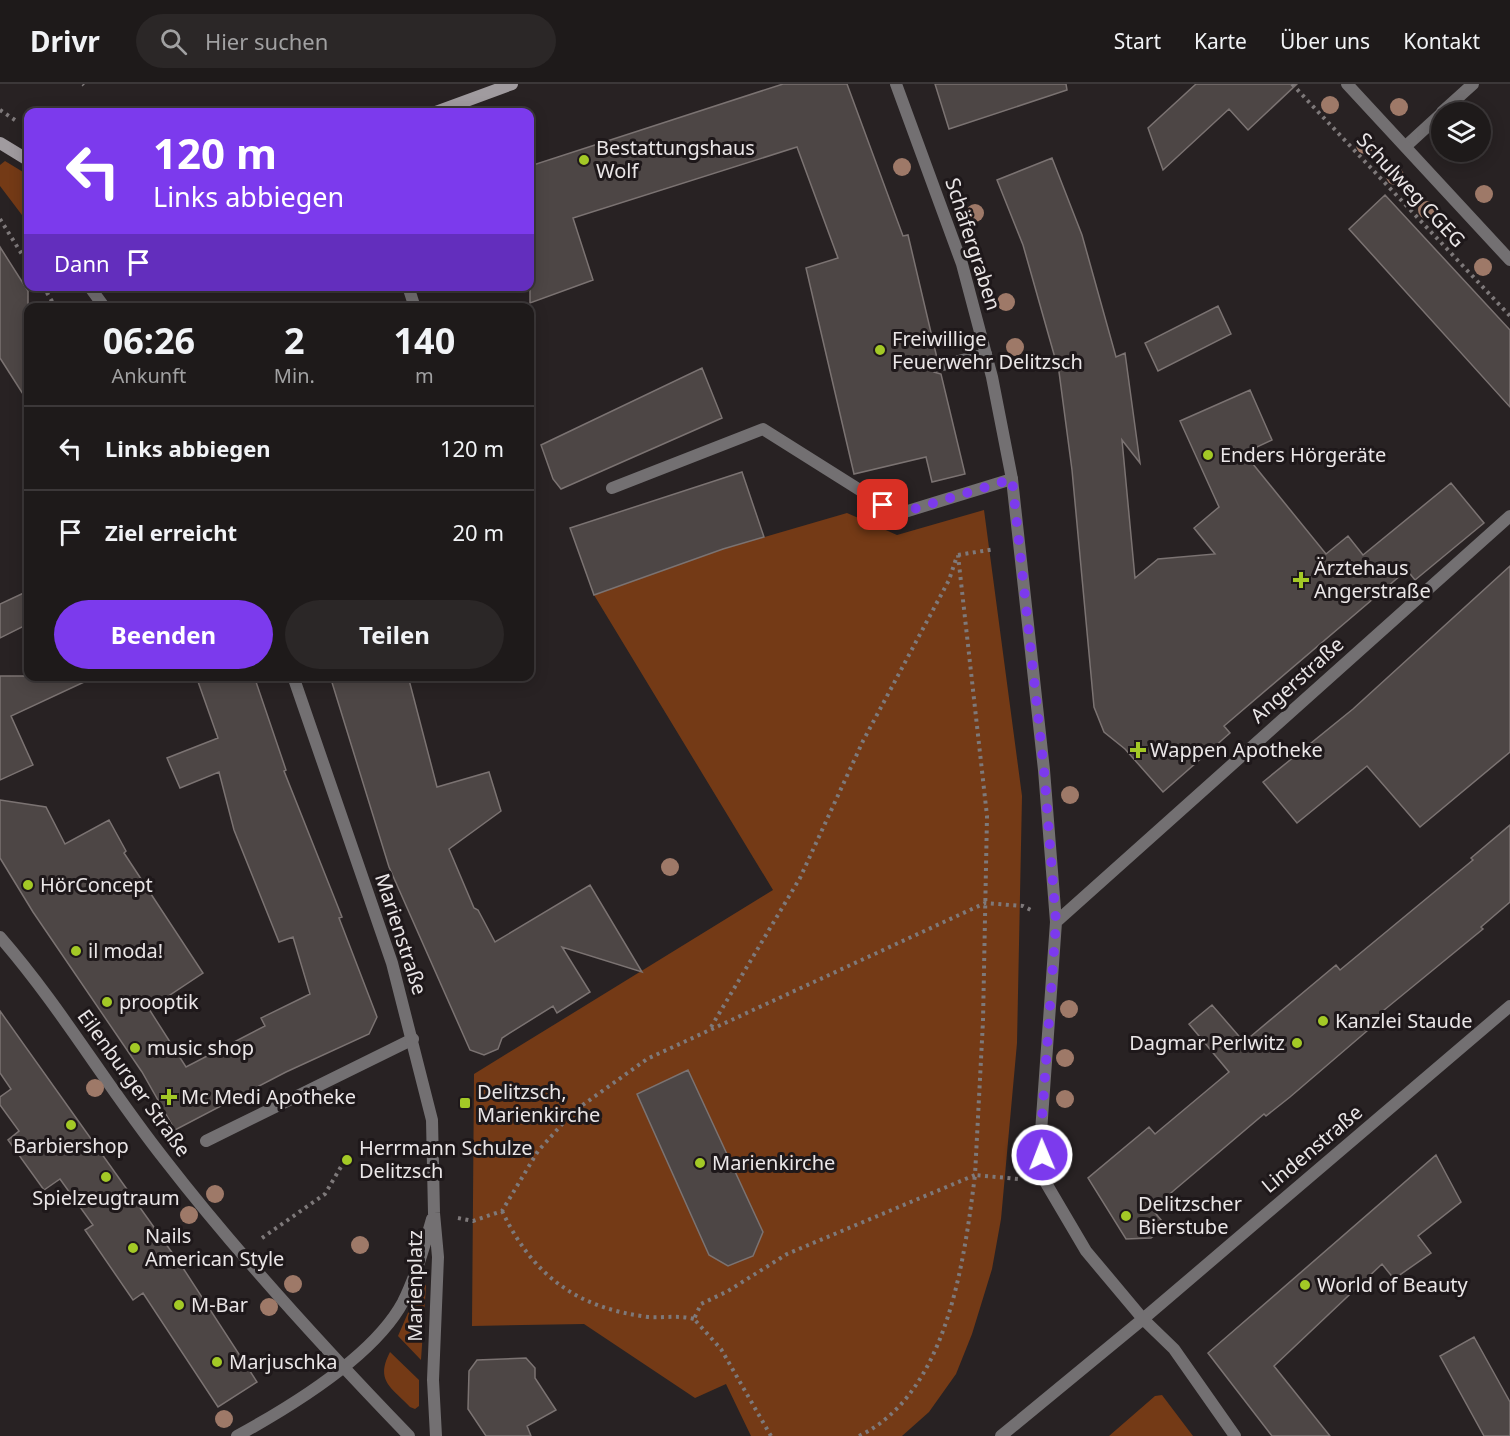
<!DOCTYPE html>
<html lang="de">
<head>
<meta charset="utf-8">
<style>
	:root { --surface:#1e1a1a; --page:#2b2727; --text:#f1f3f6; --muted:#a1a1a2; --line:#3c3839; --accent:#7c3aed }
	body { margin:0; font-family:"Noto Sans",sans-serif; background:var(--page); color:var(--text); height:100vh; display:flex; flex-direction:column; font-size:22px; white-space:nowrap }
	* { box-sizing:border-box; margin:0 }
	p { font-size:20px; color:var(--muted) }
	.icon { flex:none; width:33px; height:33px; fill:none; stroke:currentColor; stroke-width:2; stroke-linecap:round; stroke-linejoin:round }
	.map { position:relative; flex:1; overflow:hidden }
	.sheet { position:absolute; left:24px; top:219px; width:510px; height:378px; display:flex; flex-direction:column; background:var(--surface); border-radius:12px; box-shadow:0 3px 15px #0003,0 0 0 2px var(--line) }
	.sheet>* { flex:none }
	.banner { position:absolute; left:24px; top:24px; width:510px; height:183px; border-radius:12px; box-shadow:0 3px 15px #0003,0 0 0 2px var(--line); background:#7c3aed; color:#fff; overflow:hidden }
	.controls { position:absolute; left:1431px; top:18px; display:grid; gap:12px }
	.controls a { display:grid; place-items:center; width:60px; height:60px; border-radius:50%; background:var(--surface); box-shadow:0 3px 15px #0003,0 0 0 2px var(--line); font-size:30px }
	.pin { position:absolute; display:grid; place-items:center; width:51px; height:51px; color:#fff; margin:-26px; border-radius:12px; box-shadow:0 3px 9px #0006 }
	.me { position:absolute; width:66px; margin:-33px; rotate:359deg; stroke-linejoin:round; filter:drop-shadow(0 0 4px #0008) }
	.turn { display:flex; align-items:center; gap:21px; height:126px; padding:0 30px; font-size:27px }
	.turn .icon { width:78px; height:78px; stroke-width:2.5 }
	.turn b { display:block; font-size:42px; line-height:51px }
	.then { display:flex; align-items:center; height:57px; padding:0 30px; background:#0003; gap:12px; font-size:22px }
	.eta { display:flex; justify-content:space-evenly; align-items:center; height:102px; text-align:center }
	.eta b { font-size:36px; font-weight:700; line-height:42px }
	.primary-button { display:flex; gap:12px; margin-top:auto; padding:12px 30px }
	.primary-button a { flex:1; height:69px; border-radius:36px; background:var(--accent); color:#fff; font-size:24px; font-weight:700; line-height:69px; text-align:center }
	.primary-button a+a { background:var(--page); color:var(--text) }
	ul { padding:0; list-style:none }
	li { display:flex; align-items:center; gap:18px; height:84px; padding:0 30px; border-top:2px solid var(--line) }
	li div { flex:1 }
	li b { display:block; font-size:22px }
	li em { font-style:normal }
	header { display:flex; align-items:center; gap:36px; box-sizing:border-box; height:84px; padding:0 30px; background:var(--surface); border-bottom:2px solid var(--line) }
	header strong { font-size:28px }
	nav { display:flex; gap:33px; margin-inline-start:auto; font-size:21px }
	.search { width:420px; height:54px; background:var(--page); display:flex; align-items:center; gap:15px; box-sizing:border-box; padding:0 21px; border-radius:33px; color:var(--muted); font-size:22px }
	.map>svg:first-child { display:block }
</style>
</head>
<body>
<header>
<strong>Drivr</strong>
<div class="search"><svg class="icon" aria-label="search" viewBox="0 0 24 24"><circle cx="10" cy="10" r="6"/><path d="M15 15l6 6"/></svg>Hier suchen</div>
<nav><a>Start</a><a>Karte</a><a>Über uns</a><a>Kontakt</a></nav>
</header>
<div class="map">
<svg width="1510" height="1352" viewBox="0 0 1510 1352">
	<rect width="100%" height="100%" fill="#282223"/>
	<path fill="#743a16" d="M 5,77 L 28,91 L 28,139 L 0,102 L 0,81 Z
		M 984,426 L 1022,712 L 1017,959 L 1001,1135 L 992,1185 L 972,1250 L 956,1290 L 929,1328 L 902,1352 L 751,1352 L 726,1300 L 695,1314 L 584,1240 L 472,1242 L 474,990 L 773,806 L 594,511 L 723,465 L 847,429 L 897,451 Z
		M 424,1199 L 426,1202 L 421,1276 L 398,1252 L 420,1201 Z
		M 390,1268 L 419,1296 L 419,1322 L 415,1325 L 410,1323 C 391,1303 375,1297 390,1268 Z
		M 1162,1311 L 1193,1352 L 1109,1352 L 1155,1312 Z"/>
	<path fill="#4d4645" stroke="#7b7372" stroke-width="1.5" d="M 783,0 L 847,0 L 903,152 L 908,151 L 937,274 L 933,277 L 931,283 L 934,288 L 941,290 L 965,390 L 932,398 L 926,373 L 854,390 L 806,184 L 838,174 L 797,63 L 573,134 L 593,196 L 530,219 L 530,82 Z
		M 935,0 L 1066,0 L 1067,6 L 949,45 Z
		M 1196,0 L 1297,0 L 1248,46 L 1229,25 L 1163,86 L 1148,44 Z
		M 1052,74 L 1082,151 L 1116,273 L 1125,269 L 1140,379 L 1122,356 L 1135,494 L 1158,475 L 1215,470 L 1194,444 L 1219,423 L 1180,337 L 1250,306 L 1272,356 L 1244,369 L 1326,470 L 1348,452 L 1363,471 L 1451,399 L 1484,439 L 1415,496 L 1407,486 L 1224,642 L 1230,649 L 1163,708 L 1125,665 L 1104,648 L 1094,623 L 1072,386 L 1059,288 L 1023,161 L 997,96 Z
		M 1385,111 L 1510,246 L 1510,323 L 1349,145 Z
		M 0,163 L 28,207 L 28,318 L 0,274 Z
		M 1218,222 L 1231,250 L 1158,287 L 1145,259 Z
		M 702,284 L 722,334 L 561,405 L 553,395 L 541,361 Z
		M 742,388 L 764,453 L 723,465 L 594,511 L 570,444 Z
		M 1510,482 L 1510,668 L 1420,743 L 1367,682 L 1297,739 L 1263,698 L 1353,625 Z
		M 28,507 L 28,540 L 0,554 L 0,520 Z
		M 0,592 L 97,592 L 11,632 L 33,681 L 0,696 Z
		M 196,592 L 254,592 L 286,686 L 284,687 L 342,833 L 339,834 L 377,933 L 369,950 L 286,988 L 175,1046 L 142,988 L 33,828 L 0,774 L 0,716 L 46,723 L 65,760 L 109,736 L 126,767 L 124,769 L 203,889 L 149,925 L 186,983 L 265,942 L 261,934 L 310,910 L 293,853 L 279,858 L 234,746 L 219,688 L 180,704 L 167,674 L 218,654 Z
		M 330,592 L 408,592 L 437,703 L 489,688 L 501,727 L 449,765 L 474,824 L 478,826 L 495,858 L 590,801 L 642,888 L 562,863 L 590,908 L 557,929 L 553,922 L 502,954 L 498,965 L 484,971 L 470,966 L 389,783 Z
		M 1510,741 L 1510,818 L 1481,843 L 1483,845 L 1378,931 L 1381,935 L 1290,1013 L 1266,1032 L 1264,1030 L 1152,1125 L 1166,1142 L 1151,1154 L 1126,1155 L 1088,1094 L 1149,1043 L 1155,1050 L 1229,988 L 1189,940 L 1212,921 L 1244,958 L 1336,881 L 1340,886 L 1473,776 L 1471,774 Z
		M 0,927 L 183,1184 L 257,1298 L 218,1323 L 143,1209 L 133,1216 L 85,1146 L 93,1141 L 60,1095 L 44,1106 L 8,1056 L 19,1047 L 0,1021 L 0,1013 L 11,1005 L 0,989 Z
		M 688,986 L 763,1148 L 753,1172 L 728,1182 L 709,1171 L 637,1010 Z
		M 1436,1071 L 1461,1118 L 1418,1152 L 1431,1169 L 1394,1195 L 1382,1180 L 1274,1282 L 1330,1352 L 1272,1352 L 1208,1269 Z
		M 1474,1253 L 1510,1318 L 1510,1352 L 1484,1352 L 1440,1272 Z
		M 526,1274 L 535,1284 L 535,1294 L 556,1326 L 527,1342 L 531,1352 L 486,1352 L 468,1325 L 469,1287 L 477,1276 Z"/>
	<g fill="none" stroke-linecap="round" stroke-linejoin="round">
		<path stroke="#7e797a" stroke-width="4" stroke-dasharray="3 4.5" stroke-linecap="butt" d="M 83,0 L 84,1
			M 1292,0 L 1510,232
			M 0,26 L 15,36
			M 0,135 L 28,180
			M 43,202 L 56,224
			M 958,471 L 995,465
			M 711,943 L 800,794 L 863,657 L 949,496 L 957,472
			M 502,1127 C 533,1192 577,1224 648,1233 C 664,1234 678,1231 694,1235
			M 458,1134 L 473,1137 L 502,1127 L 538,1067 L 573,1028 L 647,975 L 985,819 L 1023,822 L 1031,826
			M 262,1154 L 325,1110 L 342,1081
			M 771,1352 L 721,1265 L 694,1235 L 701,1220 L 728,1207 L 787,1170 L 975,1091 L 983,937 L 987,732 L 958,471
			M 859,1352 C 948,1309 964,1177 975,1091 L 1018,1095"/>
		<path stroke="#737072" stroke-width="12" d="M 1442,28 L 1473,0
			M 1406,62 L 1442,29
			M 408,202 L 415,224
			M 939,282 L 986,270
			M 612,404 L 763,345 L 898,430 L 1012,395
			M 206,1057 L 413,955"/>
		<path stroke="#737072" stroke-width="12" d="M 896,0 L 962,180 L 992,293 L 1012,395 L 1044,686 L 1056,838 L 1041,1048 L 1043,1094 L 1086,1167 L 1143,1235 L 1174,1265 L 1235,1352
			M 1347,0 L 1510,176
			M 89,202 L 105,224
			M 293,592 L 392,879 L 432,1036 L 434,1129 L 438,1173 L 433,1296 L 436,1352
			M 1056,838 L 1510,432
			M 0,853 C 61,923 107,1003 165,1076 C 240,1173 324,1264 409,1352
			M 237,1352 C 290,1323 374,1272 403,1218 C 416,1192 424,1163 432,1135
			M 1001,1352 L 1143,1235 L 1510,922"/>
		<path stroke="#a09b9f" stroke-width="12" d="M 436,28 L 512,0
			M 0,59 L 28,76"/>
	</g>
	<g fill="#9e7968">
		<circle cx="1330" cy="21" r="9"/>
		<circle cx="1399" cy="23" r="9"/>
		<circle cx="1365" cy="61" r="9"/>
		<circle cx="902" cy="83" r="9"/>
		<circle cx="1395" cy="92" r="9"/>
		<circle cx="1484" cy="110" r="9"/>
		<circle cx="1427" cy="126" r="9"/>
		<circle cx="975" cy="129" r="9"/>
		<circle cx="1483" cy="183" r="9"/>
		<circle cx="1006" cy="218" r="9"/>
		<circle cx="1015" cy="263" r="9"/>
		<circle cx="1070" cy="711" r="9"/>
		<circle cx="670" cy="783" r="9"/>
		<circle cx="1069" cy="925" r="9"/>
		<circle cx="1065" cy="974" r="9"/>
		<circle cx="95" cy="1004" r="9"/>
		<circle cx="1065" cy="1015" r="9"/>
		<circle cx="215" cy="1110" r="9"/>
		<circle cx="189" cy="1131" r="9"/>
		<circle cx="360" cy="1161" r="9"/>
		<circle cx="293" cy="1200" r="9"/>
		<circle cx="269" cy="1223" r="9"/>
		<circle cx="224" cy="1335" r="9"/>
	</g>
	<g fill="none" stroke-linecap="round" stroke-linejoin="round">
		<path stroke="#7c3aed" stroke-width="10" stroke-dasharray="0 18" d="M 883,421 L 898,430 L 1012,395 L 1044,686 L 1056,838 L 1041,1048 L 1042,1071"/>
	</g>
	<g fill="#a3c926" stroke="#1e181a" stroke-width="2">
		<circle cx="584" cy="76" r="6"/>
		<circle cx="880" cy="266" r="6"/>
		<circle cx="1208" cy="371" r="6"/>
		<path d="M1298 487h6v6h6v6h-6v6h-6v-6h-6v-6h6z"/>
		<path d="M1135 657h6v6h6v6h-6v6h-6v-6h-6v-6h6z"/>
		<circle cx="28" cy="801" r="6"/>
		<circle cx="76" cy="867" r="6"/>
		<circle cx="107" cy="918" r="6"/>
		<circle cx="1323" cy="937" r="6"/>
		<circle cx="1297" cy="959" r="6"/>
		<circle cx="135" cy="964" r="6"/>
		<path d="M166 1004h6v6h6v6h-6v6h-6v-6h-6v-6h6z"/>
		<rect x="459" y="1013" width="12" height="12" rx="3"/>
		<circle cx="71" cy="1041" r="6"/>
		<circle cx="347" cy="1076" r="6"/>
		<circle cx="700" cy="1079" r="6"/>
		<circle cx="106" cy="1093" r="6"/>
		<circle cx="1126" cy="1132" r="6"/>
		<circle cx="133" cy="1164" r="6"/>
		<circle cx="1305" cy="1201" r="6"/>
		<circle cx="179" cy="1221" r="6"/>
		<circle cx="217" cy="1278" r="6"/>
	</g>
	<g text-anchor="middle" stroke-width="6" stroke-linejoin="round" paint-order="stroke">
		<g font-size="20" fill="#eae6e7" stroke="#1e181a" text-anchor="start">
			<text x="596" y="71">Bestattungshaus<tspan x="596" dy="23">Wolf</tspan></text>
			<text x="892" y="262">Freiwillige<tspan x="892" dy="23">Feuerwehr Delitzsch</tspan></text>
			<text x="1220" y="378">Enders Hörgeräte</text>
			<text x="1314" y="491">Ärztehaus<tspan x="1314" dy="23">Angerstraße</tspan></text>
			<text x="1150" y="673">Wappen Apotheke</text>
			<text x="40" y="808">HörConcept</text>
			<text x="88" y="874">il moda!</text>
			<text x="119" y="925">prooptik</text>
			<text x="1335" y="944">Kanzlei Staude</text>
			<text x="1285" y="966" text-anchor="end">Dagmar Perlwitz</text>
			<text x="147" y="971">music shop</text>
			<text x="477" y="1015">Delitzsch,<tspan x="477" dy="23">Marienkirche</tspan></text>
			<text x="181" y="1020">Mc Medi Apotheke</text>
			<text x="71" y="1069" text-anchor="middle">Barbiershop</text>
			<text x="359" y="1071">Herrmann Schulze<tspan x="359" dy="23">Delitzsch</tspan></text>
			<text x="712" y="1086">Marienkirche</text>
			<text x="106" y="1121" text-anchor="middle">Spielzeugtraum</text>
			<text x="1138" y="1127">Delitzscher<tspan x="1138" dy="23">Bierstube</tspan></text>
			<text x="145" y="1159">Nails<tspan x="145" dy="23">American Style</tspan></text>
			<text x="1317" y="1208">World of Beauty</text>
			<text x="191" y="1228">M-Bar</text>
			<text x="229" y="1285">Marjuschka</text>
		</g>
		<g font-size="20" fill="#eae6e7" stroke="#1e181a">
			<text transform="translate(1411 106) rotate(47)" y="7">Schulweg CGEG</text>
			<text transform="translate(973 160) rotate(72)" y="7">Schäfergraben</text>
			<text transform="translate(1297 596) rotate(-42)" y="7">Angerstraße</text>
			<text transform="translate(401 850) rotate(72)" y="7">Marienstraße</text>
			<text transform="translate(134 999) rotate(54)" y="7">Eilenburger Straße</text>
			<text transform="translate(1312 1065) rotate(-40)" y="7">Lindenstraße</text>
			<text transform="translate(415 1202) rotate(-90)" y="7">Marienplatz</text>
		</g>
	</g>
</svg>
<div class="controls">
<a><svg class="icon" aria-label="layers" viewBox="0 0 24 24"><path d="M12 4l9 5-9 5-9-5zM3 14l9 5 9-5"/></svg></a>
</div>
<div class="pin" style="left:883px;top:421px;background:#d93025"><svg class="icon" aria-label="arrive" viewBox="0 0 24 24"><path d="M6 21V4h12l-3 4 3 4H6"/></svg></div>
<svg class="me" style="left:1042px;top:1071px" viewBox="-20 -20 40 40"><circle r="17" fill="#7c3aed" stroke="#fff" stroke-width="3"/><path d="M0-11L8 9 0 5-8 9z" fill="#fff"/></svg>
<div class="banner">
<div class="turn"><svg class="icon" aria-label="left" viewBox="0 0 24 24"><path d="M17 20v-9H6M10 6l-5 5 5 5"/></svg><div><b>120 m</b>Links abbiegen</div></div>
<div class="then">Dann<svg class="icon" aria-label="arrive" viewBox="0 0 24 24"><path d="M6 21V4h12l-3 4 3 4H6"/></svg></div>
</div>
<section class="sheet">
<div class="eta">
<div><b>06:26</b><p>Ankunft</p></div>
<div><b>2</b><p>Min.</p></div>
<div><b>140</b><p>m</p></div>
</div>
<ul>
<li><svg class="icon" aria-label="left" viewBox="0 0 24 24"><path d="M17 20v-9H6M10 6l-5 5 5 5"/></svg><div><b>Links abbiegen</b></div><em>120 m</em></li>
<li><svg class="icon" aria-label="arrive" viewBox="0 0 24 24"><path d="M6 21V4h12l-3 4 3 4H6"/></svg><div><b>Ziel erreicht</b></div><em>20 m</em></li>
</ul>
<div class="primary-button"><a>Beenden</a><a>Teilen</a></div>
</section>
</div>
</body>
</html>
